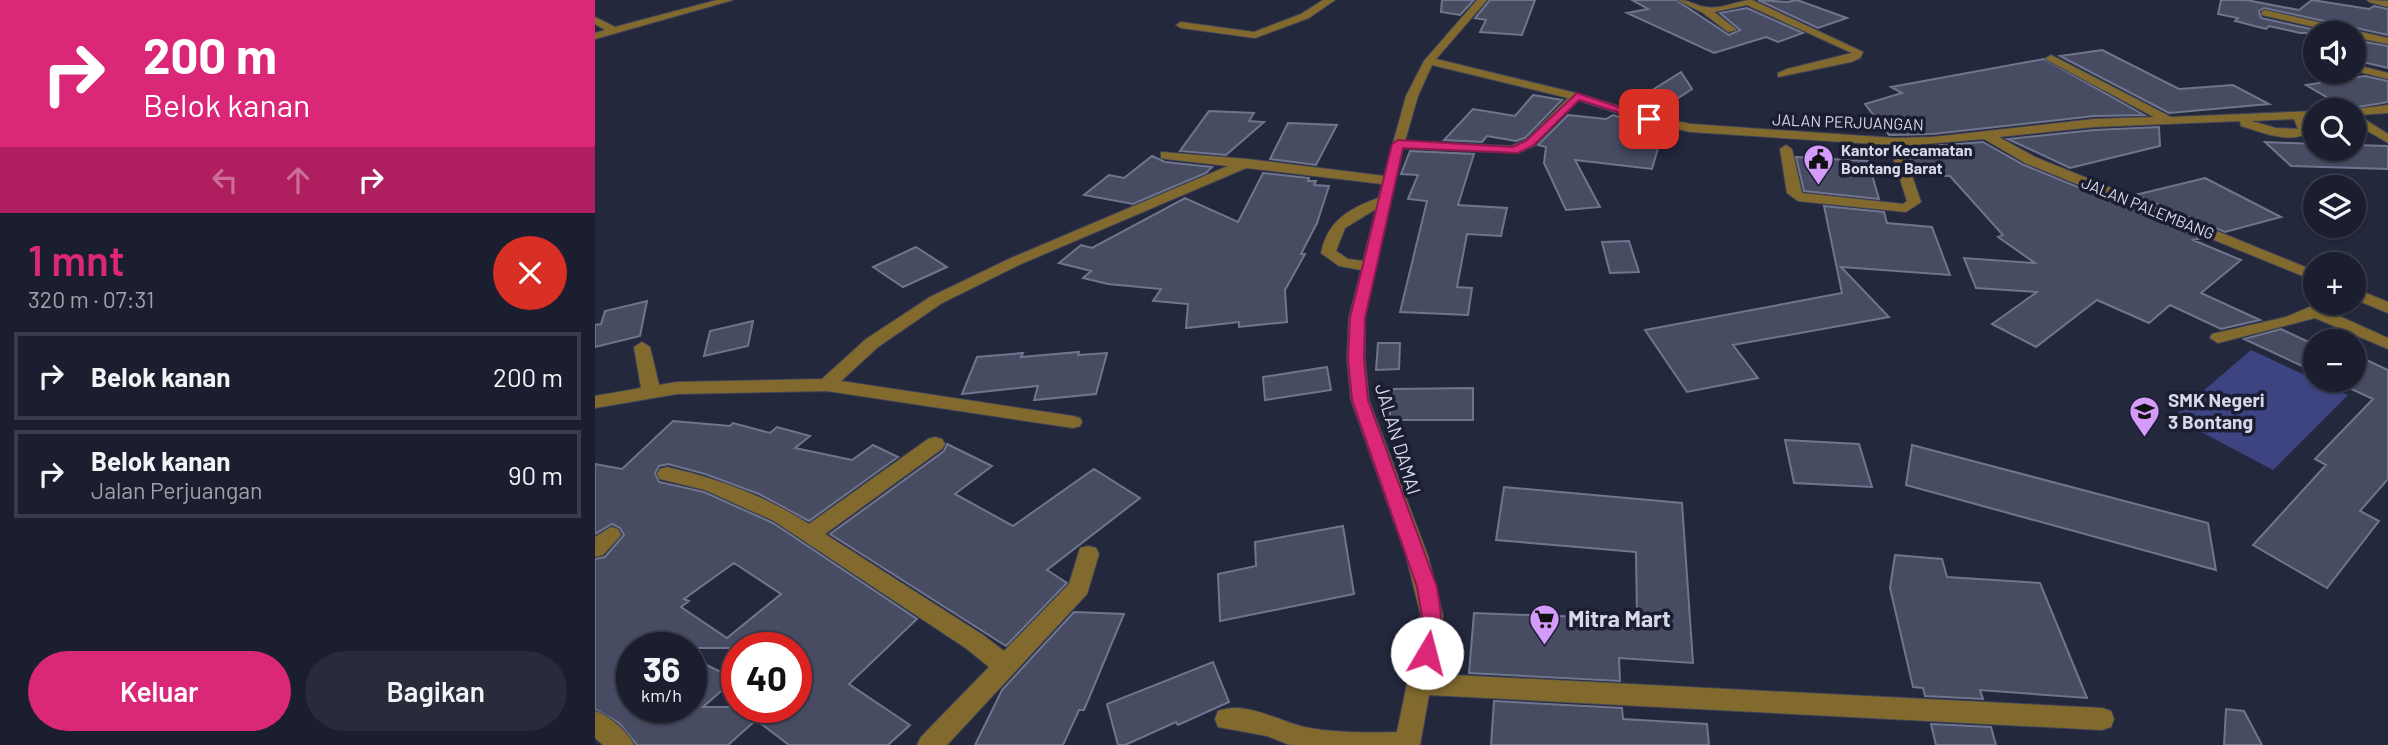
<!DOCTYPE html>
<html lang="id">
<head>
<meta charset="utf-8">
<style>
	:root { --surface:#1b1e2e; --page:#282b3a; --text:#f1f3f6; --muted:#a0a2aa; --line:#393c4a; --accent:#db2777 }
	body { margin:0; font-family:Barlow,sans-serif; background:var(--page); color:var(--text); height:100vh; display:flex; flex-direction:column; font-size:26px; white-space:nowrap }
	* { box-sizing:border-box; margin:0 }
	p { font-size:23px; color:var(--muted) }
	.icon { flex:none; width:38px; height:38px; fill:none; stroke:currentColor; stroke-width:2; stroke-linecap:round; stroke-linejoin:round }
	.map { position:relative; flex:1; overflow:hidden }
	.panel { display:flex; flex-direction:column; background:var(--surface); width:595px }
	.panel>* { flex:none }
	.banner { background:#db2777; color:#fff; overflow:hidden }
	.buttons { position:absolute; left:1708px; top:21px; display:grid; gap:14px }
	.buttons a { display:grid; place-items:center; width:63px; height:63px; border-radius:50%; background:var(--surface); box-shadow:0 2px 5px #0004,0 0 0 2px var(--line); font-size:35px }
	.speed { position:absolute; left:21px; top:632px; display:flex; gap:14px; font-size:35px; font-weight:700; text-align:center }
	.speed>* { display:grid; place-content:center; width:91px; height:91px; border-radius:50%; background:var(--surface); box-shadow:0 2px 5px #0004,0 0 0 2px var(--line); line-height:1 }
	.speed small { font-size:18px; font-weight:400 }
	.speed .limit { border:10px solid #d22; background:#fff; color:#111 }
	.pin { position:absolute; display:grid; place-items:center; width:60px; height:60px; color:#fff; margin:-30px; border-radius:14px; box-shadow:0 4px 10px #0006 }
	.me { position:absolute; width:77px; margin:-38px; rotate:8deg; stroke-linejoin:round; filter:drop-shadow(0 0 5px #0008) }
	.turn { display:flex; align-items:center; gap:24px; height:147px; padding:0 28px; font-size:32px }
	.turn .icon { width:91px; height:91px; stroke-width:2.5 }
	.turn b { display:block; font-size:49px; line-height:60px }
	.lanes { display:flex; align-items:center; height:66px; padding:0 28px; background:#0003; justify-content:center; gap:35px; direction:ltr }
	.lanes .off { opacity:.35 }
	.round { display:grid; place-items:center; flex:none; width:74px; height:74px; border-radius:37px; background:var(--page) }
	.overview { display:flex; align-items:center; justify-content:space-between; height:119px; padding:0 28px }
	h1 { font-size:42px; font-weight:600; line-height:52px; color:var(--accent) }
	.cta { display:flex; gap:14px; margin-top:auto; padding:14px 28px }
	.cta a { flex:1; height:80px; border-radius:42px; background:var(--accent); color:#fff; font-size:28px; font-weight:600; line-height:80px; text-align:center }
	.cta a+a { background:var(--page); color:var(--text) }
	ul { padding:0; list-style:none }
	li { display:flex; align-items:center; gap:21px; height:88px; margin:0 14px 10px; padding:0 14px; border:4px solid var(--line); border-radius:0px }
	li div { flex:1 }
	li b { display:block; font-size:26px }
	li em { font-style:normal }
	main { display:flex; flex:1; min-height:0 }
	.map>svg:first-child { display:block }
</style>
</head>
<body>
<main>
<section class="panel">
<div class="banner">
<div class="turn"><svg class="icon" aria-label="right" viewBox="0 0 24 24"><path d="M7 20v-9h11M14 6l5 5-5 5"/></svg><div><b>200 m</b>Belok kanan</div></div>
<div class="lanes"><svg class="icon off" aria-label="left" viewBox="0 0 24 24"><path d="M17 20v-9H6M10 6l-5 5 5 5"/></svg><svg class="icon off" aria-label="ahead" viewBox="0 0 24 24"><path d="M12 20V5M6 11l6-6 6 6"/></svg><svg class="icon" aria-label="right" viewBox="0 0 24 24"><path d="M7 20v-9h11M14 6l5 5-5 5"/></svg></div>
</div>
<div class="overview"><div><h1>1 mnt</h1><p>320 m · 07:31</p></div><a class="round" style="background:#d93025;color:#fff"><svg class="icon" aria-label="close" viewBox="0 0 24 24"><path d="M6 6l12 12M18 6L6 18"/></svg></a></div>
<ul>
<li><svg class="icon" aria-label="right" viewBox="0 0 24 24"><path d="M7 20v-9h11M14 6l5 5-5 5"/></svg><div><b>Belok kanan</b></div><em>200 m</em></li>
<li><svg class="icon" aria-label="right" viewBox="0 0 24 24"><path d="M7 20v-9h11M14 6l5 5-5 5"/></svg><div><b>Belok kanan</b><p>Jalan Perjuangan</p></div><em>90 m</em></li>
</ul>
<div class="cta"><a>Keluar</a><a>Bagikan</a></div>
</section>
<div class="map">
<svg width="1793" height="745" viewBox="0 0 1793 745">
	<rect width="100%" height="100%" fill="#24283d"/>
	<path fill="#3d4481" d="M 1656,350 L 1753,395 L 1678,470 L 1578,417 Z"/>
	<path fill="#484c63" stroke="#70758e" stroke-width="2" fill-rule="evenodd" d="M 847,0 L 879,0 L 865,15 L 846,12 Z
		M 895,0 L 940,0 L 927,35 L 885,32 L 891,20 L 880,18 Z
		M 1037,0 L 1081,0 L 1134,35 L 1145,30 L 1125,13 L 1152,8 L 1208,33 L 1183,42 L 1171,37 L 1119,53 L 1032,13 L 1053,9 Z
		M 1163,0 L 1192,2 L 1202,0 L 1252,18 L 1223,28 Z
		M 1626,0 L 1651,0 L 1704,10 L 1717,0 L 1774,9 L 1779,6 L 1793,9 L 1793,35 L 1669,8 L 1664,11 L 1666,18 L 1734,33 L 1705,33 L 1674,26 L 1671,29 L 1640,21 L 1643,18 L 1623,14 Z
		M 1759,40 L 1793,46 L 1793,68 L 1759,60 Z
		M 1507,50 L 1584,89 L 1638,85 L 1674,104 L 1574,113 L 1465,56 Z
		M 1449,59 L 1549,115 L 1499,116 L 1338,134 L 1299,135 L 1294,135 L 1270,104 L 1307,93 L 1296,87 Z
		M 1086,72 L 1097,89 L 1059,114 L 1032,106 Z
		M 1770,76 L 1793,81 L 1793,102 L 1752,109 L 1711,85 Z
		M 938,95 L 967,100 L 930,138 L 921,141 L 892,136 L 887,142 L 849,140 L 878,109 L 920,116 Z
		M 614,111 L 659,113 L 654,121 L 669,122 L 631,155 L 585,151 Z
		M 973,115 L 1011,119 L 1018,115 L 1044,123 L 1036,129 L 1068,131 L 1057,169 L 980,160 L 1005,207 L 971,210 L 949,163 L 951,147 L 943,145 Z
		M 693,123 L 742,125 L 721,165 L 675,159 Z
		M 1564,127 L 1565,146 L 1475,168 L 1413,139 L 1499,130 Z
		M 1388,142 L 1429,165 L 1607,238 L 1598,240 L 1646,260 L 1606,293 L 1665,320 L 1626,329 L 1575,305 L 1554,323 L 1502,300 L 1441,347 L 1397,324 L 1442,292 L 1381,288 L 1369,258 L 1440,263 L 1403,237 L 1408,235 L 1355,176 L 1337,176 L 1334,172 L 1322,173 L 1316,164 L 1311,148 Z
		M 1670,142 L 1720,144 L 1720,149 L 1759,149 L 1759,145 L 1793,146 L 1793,169 L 1696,166 Z
		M 815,151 L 879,154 L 863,205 L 912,208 L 906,236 L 872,234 L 862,287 L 877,288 L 873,315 L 805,312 L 832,201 L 813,199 L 823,175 L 806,174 Z
		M 557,156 L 570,162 L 617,167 L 611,173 L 538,204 L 489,195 L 514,175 L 529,178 Z
		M 1201,157 L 1273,161 L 1284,199 L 1209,191 Z
		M 668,173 L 714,178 L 713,181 L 721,181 L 719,185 L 734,186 L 722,223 L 706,254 L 710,254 L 690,290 L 692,322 L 644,327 L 644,322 L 591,328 L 593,304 L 558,301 L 566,289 L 513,284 L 488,278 L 496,271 L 464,263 L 486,245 L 497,248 L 590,198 L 643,222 Z
		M 1610,178 L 1686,217 L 1630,232 L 1540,195 Z
		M 1229,206 L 1289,212 L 1292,223 L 1337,227 L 1355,275 L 1246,267 L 1294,317 L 1138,345 L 1163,378 L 1092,392 L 1050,330 L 1247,293 Z
		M 1034,241 L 1044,272 L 1015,273 L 1007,242 Z
		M 321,247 L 352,267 L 308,287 L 278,267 Z
		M 52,301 L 45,336 L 0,347 L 0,325 L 6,324 L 10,311 Z
		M 158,321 L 153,346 L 109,356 L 115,331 Z
		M 1686,329 L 1720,345 L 1720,372 L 1649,339 Z
		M 783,343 L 805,343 L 804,369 L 781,370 Z
		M 484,352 L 483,355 L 512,353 L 501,394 L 439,400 L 443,386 L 367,394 L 382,357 L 428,353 L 426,357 Z
		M 1759,354 L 1793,370 L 1793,479 L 1765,511 L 1784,521 L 1732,588 L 1658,545 L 1731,465 L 1720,459 L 1778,399 L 1737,380 L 1759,380 Z
		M 732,367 L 736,390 L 670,400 L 668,377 Z
		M 878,388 L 878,420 L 794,420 L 798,389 Z
		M 78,421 L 135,426 L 138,423 L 175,433 L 182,427 L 215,436 L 200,448 L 257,460 L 278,445 L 303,457 L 214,521 L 164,494 L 110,474 L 73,464 L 64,466 L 60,473 L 64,482 L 109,492 L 178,523 L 322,619 L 254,684 L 315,725 L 293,745 L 194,745 L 161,720 L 133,745 L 42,745 L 24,723 L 0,709 L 0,559 L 10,557 L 29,535 L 25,528 L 17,524 L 0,534 L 0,464 L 27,469 ZM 139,563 L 186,594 L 132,638 L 86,607 L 94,601 L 89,599 ZM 37,648 L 201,648 L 201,707 L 108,707 L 140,679 L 96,657 L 96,707 L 37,707 Z
		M 1190,440 L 1264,444 L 1277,487 L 1199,483 Z
		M 352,444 L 397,466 L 360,494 L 418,526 L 499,469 L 545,498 L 452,570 L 472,583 L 411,646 L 235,534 L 349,451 Z
		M 1317,445 L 1613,523 L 1621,570 L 1311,485 Z
		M 909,487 L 1087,503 L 1098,663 L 1024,658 L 1025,681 L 874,673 L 879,613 L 1042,619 L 1041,552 L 901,540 Z
		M 748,526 L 759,594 L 625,621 L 623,574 L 661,566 L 660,542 Z
		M 1300,555 L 1347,559 L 1352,577 L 1445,583 L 1492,698 L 1385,690 L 1388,699 L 1330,696 L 1328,688 L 1318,687 L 1295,588 Z
		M 479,612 L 529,614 L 489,710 L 484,710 L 468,745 L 380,745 L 407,690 Z
		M 618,662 L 634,702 L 583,725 L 581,722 L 530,745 L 523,745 L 512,704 Z
		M 899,701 L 1027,708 L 1028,719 L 1112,724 L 1114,745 L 896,745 Z
		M 1631,709 L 1649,711 L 1667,745 L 1629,745 Z
		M 1336,724 L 1396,727 L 1401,745 L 1341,745 Z"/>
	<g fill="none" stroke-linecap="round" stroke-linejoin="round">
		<defs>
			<path id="minor" d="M 122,0 L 138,0 L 0,39 L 0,33 L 10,30 L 0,24 L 0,17 L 20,27 Z
				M 728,0 L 740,0 L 714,18 L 660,38 L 586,28 L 581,25 L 586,22 L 659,32 L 706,14 Z
				M 882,0 L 892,0 L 841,59 L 985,94 L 1056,116 L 1096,124 L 1299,138 L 1338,137 L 1499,119 L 1559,117 L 1452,60 L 1451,58 L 1456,55 L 1576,117 L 1720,111 L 1720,119 L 1711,119 L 1717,129 C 1701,147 1666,132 1646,126 L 1645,121 L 1499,127 L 1404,137 L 1440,157 L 1720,271 L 1720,281 L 1430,163 L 1389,139 L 1307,146 L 1326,202 L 1311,212 L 1203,201 L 1192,193 L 1185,149 L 1191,145 L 1197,149 L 1207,193 L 1308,204 L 1312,201 L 1294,145 L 1096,132 L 1049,122 L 983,100 L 939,146 L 923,153 L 808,148 L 770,318 L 770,359 L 774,400 L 833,556 L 848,616 L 838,674 L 1507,708 L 1516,711 L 1519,719 L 1516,727 L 1507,730 L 834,695 L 825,745 L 695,745 L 672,736 L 623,727 L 620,719 L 623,711 C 653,700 685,723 714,728 C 744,733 772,733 802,732 L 826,616 L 811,556 L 756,400 L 752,359 L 754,318 L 766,270 L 744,266 L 726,253 C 733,220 754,209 783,198 L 787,184 L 651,168 L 426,264 L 347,303 L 283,347 L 246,381 L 478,416 L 485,418 L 487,422 L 485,426 L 478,428 L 232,391 L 82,394 L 0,408 L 0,396 L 46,388 L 39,347 L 47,342 L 55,347 L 64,385 L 82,382 L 227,379 L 271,339 L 335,297 L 416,258 L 633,166 L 571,159 L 566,158 L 566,152 L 652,159 L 789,176 L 811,96 L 829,61 ZM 837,65 L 973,98 L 931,140 L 916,146 L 810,141 L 823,96 ZM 1699,119 L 1703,129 L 1681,128 L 1656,121 ZM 781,209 L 768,261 L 753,259 L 741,251 L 750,228 Z
				M 1083,0 C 1096,0 1100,6 1111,7 C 1126,10 1143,0 1157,0 L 1268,52 L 1265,58 L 1256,62 L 1183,77 L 1183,73 L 1192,69 L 1257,53 L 1152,5 L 1119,12 L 1142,30 L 1133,32 L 1108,13 Z
				M 1772,0 L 1793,1 L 1793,7 L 1774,2 Z
				M 1670,10 L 1793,38 L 1793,44 L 1759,37 L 1759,33 L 1745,33 L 1667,15 L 1667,11 Z
				M 1769,67 L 1793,73 L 1793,79 L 1765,72 L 1765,68 Z
				M 1793,105 L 1793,113 L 1763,115 L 1793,134 L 1793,143 L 1759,123 L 1759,110 L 1754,110 Z
				M 1759,288 L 1793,302 L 1793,313 L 1759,299 Z
				M 1724,303 L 1742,303 L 1733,311 L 1793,338 L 1793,349 L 1720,318 L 1623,343 L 1615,338 L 1617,334 L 1691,317 Z
				M 340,437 L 347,439 L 350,444 L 347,449 L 230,534 L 388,635 L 409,651 L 474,584 L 485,548 L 493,546 L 501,548 L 504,554 L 492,594 L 352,745 L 322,745 L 326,737 L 394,667 L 372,649 L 179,521 L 110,490 L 65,479 L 62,474 L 65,469 L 72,467 C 122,478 170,496 214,524 L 333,439 Z
				M 16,527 L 23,529 L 26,535 L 8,555 L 0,557 L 0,537 Z
				M 0,711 C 15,716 32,731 39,745 L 8,745 L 0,738 Z"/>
		</defs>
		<use href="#minor" stroke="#404458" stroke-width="2"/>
		<use href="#minor" fill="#826a2e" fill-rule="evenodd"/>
	</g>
	<path fill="#db2777" stroke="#8e194d" stroke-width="2" d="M 982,93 L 1059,119 L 1054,122 L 984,100 L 939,145 L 923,153 L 808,148 L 770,318 L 769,359 L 773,400 L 842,587 C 846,610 850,637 839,660 L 832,662 L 824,660 L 821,653 L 827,616 L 822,587 L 757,400 L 753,359 L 755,318 L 797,144 L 803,140 L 917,147 L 931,141 Z"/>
	<defs>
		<symbol id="civic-pin" viewBox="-11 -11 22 30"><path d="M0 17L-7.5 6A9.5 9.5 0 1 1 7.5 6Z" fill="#d59bfb" stroke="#1b1e32"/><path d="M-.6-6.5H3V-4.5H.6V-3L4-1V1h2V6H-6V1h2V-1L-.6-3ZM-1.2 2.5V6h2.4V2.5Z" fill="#111"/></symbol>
		<symbol id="school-pin" viewBox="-11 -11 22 30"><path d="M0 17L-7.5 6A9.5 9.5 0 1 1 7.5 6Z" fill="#d59bfb" stroke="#1b1e32"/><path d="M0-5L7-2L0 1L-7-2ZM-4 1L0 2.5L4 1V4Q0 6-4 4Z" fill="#111"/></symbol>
		<symbol id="supermarket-pin" viewBox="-11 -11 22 30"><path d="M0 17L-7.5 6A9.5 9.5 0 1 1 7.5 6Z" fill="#d59bfb" stroke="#1b1e32"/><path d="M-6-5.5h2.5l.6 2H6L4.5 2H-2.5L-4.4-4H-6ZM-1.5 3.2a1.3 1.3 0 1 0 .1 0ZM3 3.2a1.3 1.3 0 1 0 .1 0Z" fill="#111"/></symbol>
	</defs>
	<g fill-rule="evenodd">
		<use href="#civic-pin" x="1206" y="142" width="35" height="47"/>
		<use href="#school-pin" x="1532" y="394" width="35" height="47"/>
		<use href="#supermarket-pin" x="932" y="602" width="35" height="47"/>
	</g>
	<g text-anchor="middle" stroke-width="7" stroke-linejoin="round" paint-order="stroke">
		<g font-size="16" fill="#d6d9e7" stroke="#1b1e32">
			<text transform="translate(1253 122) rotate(2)" y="6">JALAN PERJUANGAN</text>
			<text transform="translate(1553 208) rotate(22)" y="6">JALAN PALEMBANG</text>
		</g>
		<g font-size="16" font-weight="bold" fill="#d6d9e7" stroke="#1b1e32" text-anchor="start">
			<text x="1246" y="156">Kantor Kecamatan<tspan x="1246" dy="18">Bontang Barat</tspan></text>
		</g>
		<g font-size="19" font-weight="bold" fill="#d6d9e7" stroke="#1b1e32" text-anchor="start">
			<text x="1573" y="407">SMK Negeri<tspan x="1573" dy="22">3 Bontang</tspan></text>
		</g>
		<g font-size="19" fill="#d6d9e7" stroke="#1b1e32">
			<text transform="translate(803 439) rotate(73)" y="7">JALAN DAMAI</text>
		</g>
		<g font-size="23" font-weight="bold" fill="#d6d9e7" stroke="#1b1e32" text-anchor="start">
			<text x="973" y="627">Mitra Mart</text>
		</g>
	</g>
</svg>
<div class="buttons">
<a><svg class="icon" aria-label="sound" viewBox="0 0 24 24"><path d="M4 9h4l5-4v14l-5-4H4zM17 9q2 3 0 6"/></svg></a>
<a><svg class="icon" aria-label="search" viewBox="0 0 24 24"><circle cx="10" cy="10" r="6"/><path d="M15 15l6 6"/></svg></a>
<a><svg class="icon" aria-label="layers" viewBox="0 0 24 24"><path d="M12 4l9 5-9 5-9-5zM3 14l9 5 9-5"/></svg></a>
<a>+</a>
<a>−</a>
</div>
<div class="speed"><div>36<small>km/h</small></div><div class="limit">40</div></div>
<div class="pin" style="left:1054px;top:119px;background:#d93025"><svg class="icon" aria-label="arrive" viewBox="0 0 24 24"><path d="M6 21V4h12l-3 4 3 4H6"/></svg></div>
<svg class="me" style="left:832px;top:653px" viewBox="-20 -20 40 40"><circle r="19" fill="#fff"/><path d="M0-13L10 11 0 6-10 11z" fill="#db2777"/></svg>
</div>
</main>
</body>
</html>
